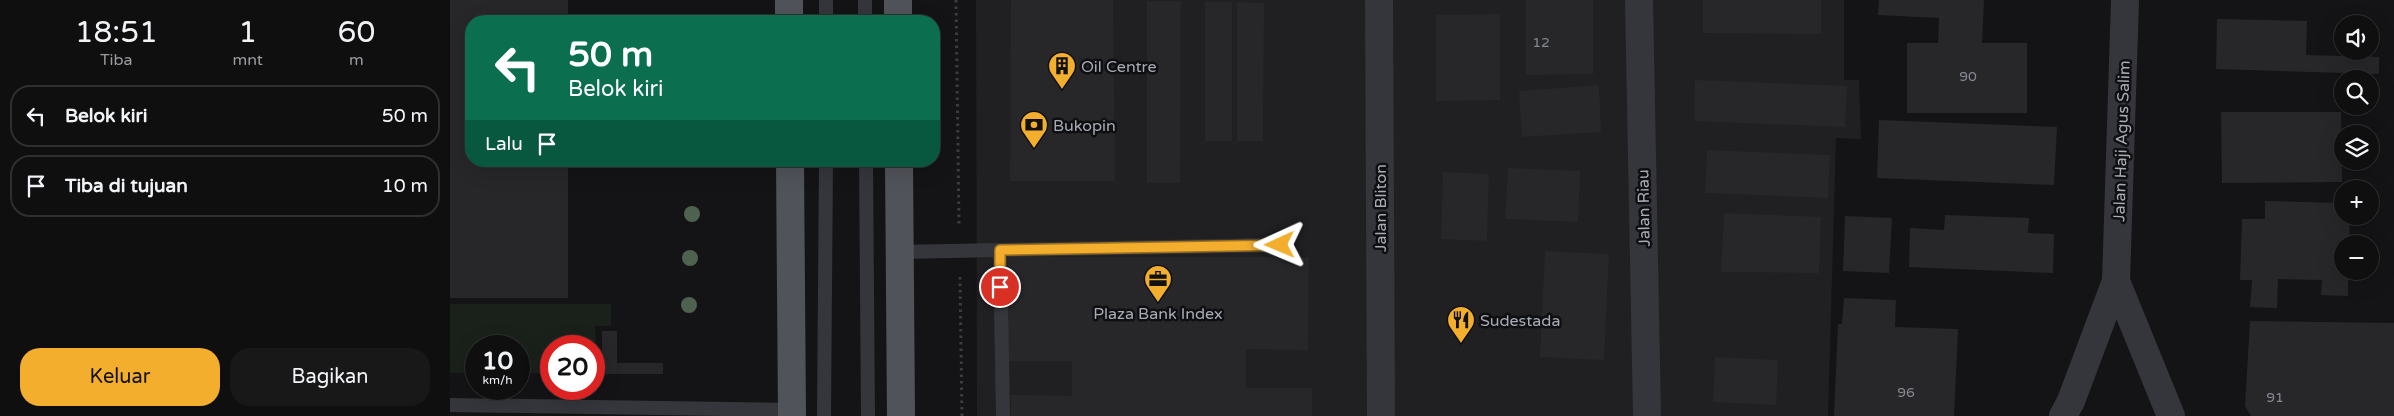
<!DOCTYPE html>
<html lang="id">
<head>
<meta charset="utf-8">
<style>
	:root { --surface:#0f0f10; --page:#181819; --text:#f1f3f6; --muted:#9b9c9f; --line:#2f2f30; --accent:#f3ae2e }
	body { margin:0; font-family:"Varela Round",sans-serif; background:var(--page); color:var(--text); height:100vh; display:flex; flex-direction:column; font-size:19px; white-space:nowrap }
	* { box-sizing:border-box; margin:0 }
	p { font-size:16px; color:var(--muted) }
	.icon { flex:none; width:28px; height:28px; fill:none; stroke:currentColor; stroke-width:2; stroke-linecap:round; stroke-linejoin:round }
	.map { position:relative; flex:1; overflow:hidden }
	.drawer { display:flex; flex-direction:column; background:var(--surface); width:450px }
	.drawer>* { flex:none }
	.guide { position:absolute; left:15px; top:15px; width:475px; height:152px; border-radius:20px; box-shadow:0 5px 20px #0002,0 0 0 1px var(--line); background:#0b6e4f; color:#fff; overflow:hidden }
	.fabs { position:absolute; left:1884px; top:15px; display:grid; gap:10px }
	.fabs a { display:grid; place-items:center; width:45px; height:45px; border-radius:50%; background:var(--surface); box-shadow:0 5px 20px #0002,0 0 0 1px var(--line); font-size:25px }
	.speed { position:absolute; left:15px; top:335px; display:flex; gap:10px; font-size:25px; font-weight:700; text-align:center }
	.speed>* { display:grid; place-content:center; width:65px; height:65px; border-radius:50%; background:var(--surface); box-shadow:0 5px 20px #0002,0 0 0 1px var(--line); line-height:1 }
	.speed small { font-size:12px; font-weight:400 }
	.speed .limit { border:8px solid #d22; background:#fff; color:#111 }
	.pin { position:absolute; display:grid; place-items:center; width:42px; height:42px; color:#fff; margin:-21px; border:2px solid #fff; border-radius:50%; box-shadow:0 1px 5px #0007 }
	.me { position:absolute; width:55px; margin:-28px; rotate:269deg; stroke-linejoin:round; filter:drop-shadow(0 0 4px #0008) }
	.turn { display:flex; align-items:center; gap:18px; height:105px; padding:0 20px; font-size:22px }
	.turn .icon { width:65px; height:65px; stroke-width:2.5 }
	.turn b { display:block; font-size:35px; line-height:42px }
	.then { display:flex; align-items:center; height:48px; padding:0 20px; background:#0003; gap:10px; font-size:19px }
	.eta { display:flex; justify-content:space-evenly; align-items:center; height:85px; text-align:center }
	.eta b { font-size:30px; font-weight:600; line-height:35px }
	.primary-button { display:flex; gap:10px; margin-top:auto; padding:10px 20px }
	.primary-button a { flex:1; height:58px; border-radius:20px; background:var(--accent); color:#111; font-size:20px; font-weight:600; line-height:58px; text-align:center }
	.primary-button a+a { background:var(--page); color:var(--text) }
	ul { padding:0; list-style:none }
	li { display:flex; align-items:center; gap:15px; height:62px; margin:0 10px 8px; padding:0 10px; border:2px solid var(--line); border-radius:20px }
	li div { flex:1 }
	li b { display:block; font-size:19px }
	li em { font-style:normal }
	main { display:flex; flex:1; min-height:0 }
	.map>svg:first-child { display:block }
</style>
</head>
<body>
<main>
<section class="drawer">
<div class="eta">
<div><b>18:51</b><p>Tiba</p></div>
<div><b>1</b><p>mnt</p></div>
<div><b>60</b><p>m</p></div>
</div>
<ul>
<li><svg class="icon" aria-label="left" viewBox="0 0 24 24"><path d="M17 20v-9H6M10 6l-5 5 5 5"/></svg><div><b>Belok kiri</b></div><em>50 m</em></li>
<li><svg class="icon" aria-label="arrive" viewBox="0 0 24 24"><path d="M6 21V4h12l-3 4 3 4H6"/></svg><div><b>Tiba di tujuan</b></div><em>10 m</em></li>
</ul>
<div class="primary-button"><a>Keluar</a><a>Bagikan</a></div>
</section>
<div class="map">
<svg width="1944" height="416" viewBox="0 0 1944 416">
	<rect width="100%" height="100%" fill="#141416"/>
	<path fill="#202023" d="M 526,0 L 1394,0 L 1394,80 L 1409,80 L 1411,139 L 1386,138 L 1378,416 L 527,416 Z"/>
	<path fill="#1a211b" d="M 0,304 L 161,304 L 161,326 L 145,326 L 146,348 L 144,346 L 101,346 L 101,373 L 69,373 L 69,346 L 26,346 L 26,373 L 0,373 Z"/>
	<path fill="#27272a" d="M 0,0 L 118,0 L 118,21 L 21,21 L 21,161 L 118,161 L 118,298 L 0,298 Z
		M 561,0 L 663,0 L 665,181 L 560,181 Z
		M 1076,0 L 1143,0 L 1143,74 L 1076,75 Z
		M 1253,0 L 1371,0 L 1371,34 L 1253,33 Z
		M 1429,0 L 1534,0 L 1532,43 L 1577,43 L 1577,113 L 1457,113 L 1457,43 L 1488,43 L 1489,18 L 1428,15 Z
		M 697,1 L 731,1 L 730,183 L 697,183 Z
		M 755,2 L 782,2 L 782,141 L 755,141 Z
		M 787,2 L 814,3 L 813,141 L 787,141 Z
		M 1050,14 L 1050,100 L 986,101 L 986,15 Z
		M 1767,19 L 1857,21 L 1856,55 L 1929,57 L 1929,74 L 1766,69 Z
		M 1245,80 L 1397,86 L 1395,127 L 1244,121 Z
		M 1149,85 L 1151,132 L 1072,137 L 1069,91 Z
		M 1771,112 L 1891,112 L 1892,182 L 1772,183 Z
		M 1429,120 L 1607,127 L 1604,185 L 1427,178 Z
		M 1257,150 L 1380,155 L 1378,198 L 1255,193 Z
		M 1058,168 L 1130,171 L 1128,222 L 1055,219 Z
		M 993,172 L 1039,174 L 1037,241 L 991,239 Z
		M 1815,201 L 1892,203 L 1892,216 L 1900,216 L 1899,244 L 1892,244 L 1892,271 L 1898,271 L 1898,296 L 1871,295 L 1872,280 L 1828,279 L 1827,308 L 1800,307 L 1802,280 L 1790,280 L 1792,219 L 1815,219 Z
		M 1274,213 L 1371,217 L 1369,273 L 1271,272 Z
		M 1495,215 L 1579,218 L 1578,233 L 1604,234 L 1603,273 L 1459,267 L 1460,228 L 1494,230 Z
		M 1395,216 L 1442,218 L 1439,273 L 1393,271 Z
		M 1095,251 L 1159,254 L 1154,360 L 1090,357 Z
		M 558,257 L 859,257 L 858,350 L 796,349 L 796,388 L 862,388 L 862,416 L 561,416 L 561,395 L 622,396 L 622,361 L 558,361 Z
		M 1394,298 L 1446,300 L 1445,327 L 1508,329 L 1504,416 L 1384,416 L 1388,324 L 1392,324 Z
		M 1800,321 L 1944,323 L 1944,416 L 1801,416 L 1795,406 Z
		M 152,331 L 167,331 L 167,363 L 213,363 L 213,374 L 144,374 L 144,352 L 152,352 Z
		M 1265,357 L 1328,360 L 1326,405 L 1263,402 Z"/>
	<g fill="none" stroke-linecap="round" stroke-linejoin="round">
		<path stroke="#3b3d42" stroke-width="3" stroke-dasharray="2.5 4" stroke-linecap="butt" d="M 506,0 L 509,225
			M 510,277 L 512,416"/>
		<path stroke="#35363b" stroke-width="14" d="M 376,0 L 376,21
			M 415,0 L 415,21
			M 416,161 L 418,416
			M 550,250 L 829,245
			M 450,252 L 550,250 L 553,416
			M 0,405 L 342,410
			M 374,416 L 376,161"/>
		<path stroke="#35363b" stroke-width="28" d="M 929,0 L 931,416
			M 1189,0 L 1197,416"/>
		<path stroke="#35363b" stroke-width="28" d="M 1666,281 L 1721,416
			M 1613,416 L 1621,401 L 1666,281 L 1675,0"/>
		<path stroke="#51535a" stroke-width="28" d="M 339,0 L 339,21
			M 448,0 L 448,21
			M 340,161 L 342,416
			M 449,161 L 451,416"/>
	</g>
	<g fill="#4d624f">
		<circle cx="242" cy="214" r="8"/>
		<circle cx="240" cy="258" r="8"/>
		<circle cx="239" cy="305" r="8"/>
	</g>
	<g fill="none" stroke-linecap="round" stroke-linejoin="round">
		<defs>
			<path id="route" d="M 550,287 L 550,250 L 830,245"/>
		</defs>
		<use href="#route" stroke="#9e711e" stroke-width="12"/>
		<use href="#route" stroke="#f3ae2e" stroke-width="9"/>
	</g>
	<defs>
		<symbol id="building-pin" viewBox="-11 -11 22 30"><path d="M0 17L-7.5 6A9.5 9.5 0 1 1 7.5 6Z" fill="#f3ae2e" stroke="#0f0f11"/><path d="M-4-6H4V6H1V3H-1V6H-4ZM-2.5-4.3h1.7v1.8h-1.7ZM.8-4.3h1.7v1.8H.8ZM-2.5-1h1.7V.8h-1.7ZM.8-1h1.7V.8H.8Z" fill="#111"/></symbol>
		<symbol id="bank-pin" viewBox="-11 -11 22 30"><path d="M0 17L-7.5 6A9.5 9.5 0 1 1 7.5 6Z" fill="#f3ae2e" stroke="#0f0f11"/><path d="M-6-4H6V4H-6ZM0-2.3a2.3 2.3 0 1 0 0 4.6a2.3 2.3 0 1 0 0-4.6Z" fill="#111"/></symbol>
		<symbol id="office-pin" viewBox="-11 -11 22 30"><path d="M0 17L-7.5 6A9.5 9.5 0 1 1 7.5 6Z" fill="#f3ae2e" stroke="#0f0f11"/><path d="M-6-3h4V-5.5h4V-3h4V5H-6ZM-1-4.5V-3h2v-1.5ZM-6 0V1H6V0Z" fill="#111"/></symbol>
		<symbol id="restaurant-pin" viewBox="-11 -11 22 30"><path d="M0 17L-7.5 6A9.5 9.5 0 1 1 7.5 6Z" fill="#f3ae2e" stroke="#0f0f11"/><path d="M-5-6h1v4h1v-4h1v4h1v-4h1v5L-1.5 .5V6h-2V.5L-5-1ZM5-6V6H3V1.5H1.5Q1.5-4 5-6Z" fill="#111"/></symbol>
	</defs>
	<g fill-rule="evenodd">
		<use href="#building-pin" x="596" y="50" width="32" height="43"/>
		<use href="#bank-pin" x="568" y="109" width="32" height="43"/>
		<use href="#office-pin" x="692" y="263" width="32" height="43"/>
		<use href="#restaurant-pin" x="995" y="304" width="32" height="43"/>
	</g>
	<g text-anchor="middle" stroke-width="5" stroke-linejoin="round" paint-order="stroke">
		<g font-size="14" fill="#868992">
			<text x="1091" y="47">12</text>
			<text x="1518" y="81">90</text>
			<text x="1456" y="397">96</text>
			<text x="1825" y="402">91</text>
		</g>
		<g font-size="16" fill="#a6abb6" stroke="#0f0f11" text-anchor="start">
			<text x="631" y="72">Oil Centre</text>
			<text x="603" y="131">Bukopin</text>
			<text x="708" y="319" text-anchor="middle">Plaza Bank Index</text>
			<text x="1030" y="326">Sudestada</text>
		</g>
		<g font-size="16" fill="#a6abb6" stroke="#0f0f11">
			<text transform="translate(1671 141) rotate(-88)" y="6">Jalan Haji Agus Salim</text>
			<text transform="translate(930 208) rotate(-90)" y="6">Jalan Bliton</text>
			<text transform="translate(1193 208) rotate(-91)" y="6">Jalan Riau</text>
		</g>
	</g>
</svg>
<div class="fabs">
<a><svg class="icon" aria-label="sound" viewBox="0 0 24 24"><path d="M4 9h4l5-4v14l-5-4H4zM17 9q2 3 0 6"/></svg></a>
<a><svg class="icon" aria-label="search" viewBox="0 0 24 24"><circle cx="10" cy="10" r="6"/><path d="M15 15l6 6"/></svg></a>
<a><svg class="icon" aria-label="layers" viewBox="0 0 24 24"><path d="M12 4l9 5-9 5-9-5zM3 14l9 5 9-5"/></svg></a>
<a>+</a>
<a>−</a>
</div>
<div class="speed"><div>10<small>km/h</small></div><div class="limit">20</div></div>
<div class="pin" style="left:550px;top:287px;background:#d93025"><svg class="icon" aria-label="arrive" viewBox="0 0 24 24"><path d="M6 21V4h12l-3 4 3 4H6"/></svg></div>
<svg class="me" style="left:830px;top:245px" viewBox="-20 -20 40 40"><path d="M0-17L14 15 0 8-14 15z" fill="#f3ae2e" stroke="#fff" stroke-width="4"/></svg>
<div class="guide">
<div class="turn"><svg class="icon" aria-label="left" viewBox="0 0 24 24"><path d="M17 20v-9H6M10 6l-5 5 5 5"/></svg><div><b>50 m</b>Belok kiri</div></div>
<div class="then">Lalu<svg class="icon" aria-label="arrive" viewBox="0 0 24 24"><path d="M6 21V4h12l-3 4 3 4H6"/></svg></div>
</div>
</div>
</main>
</body>
</html>
